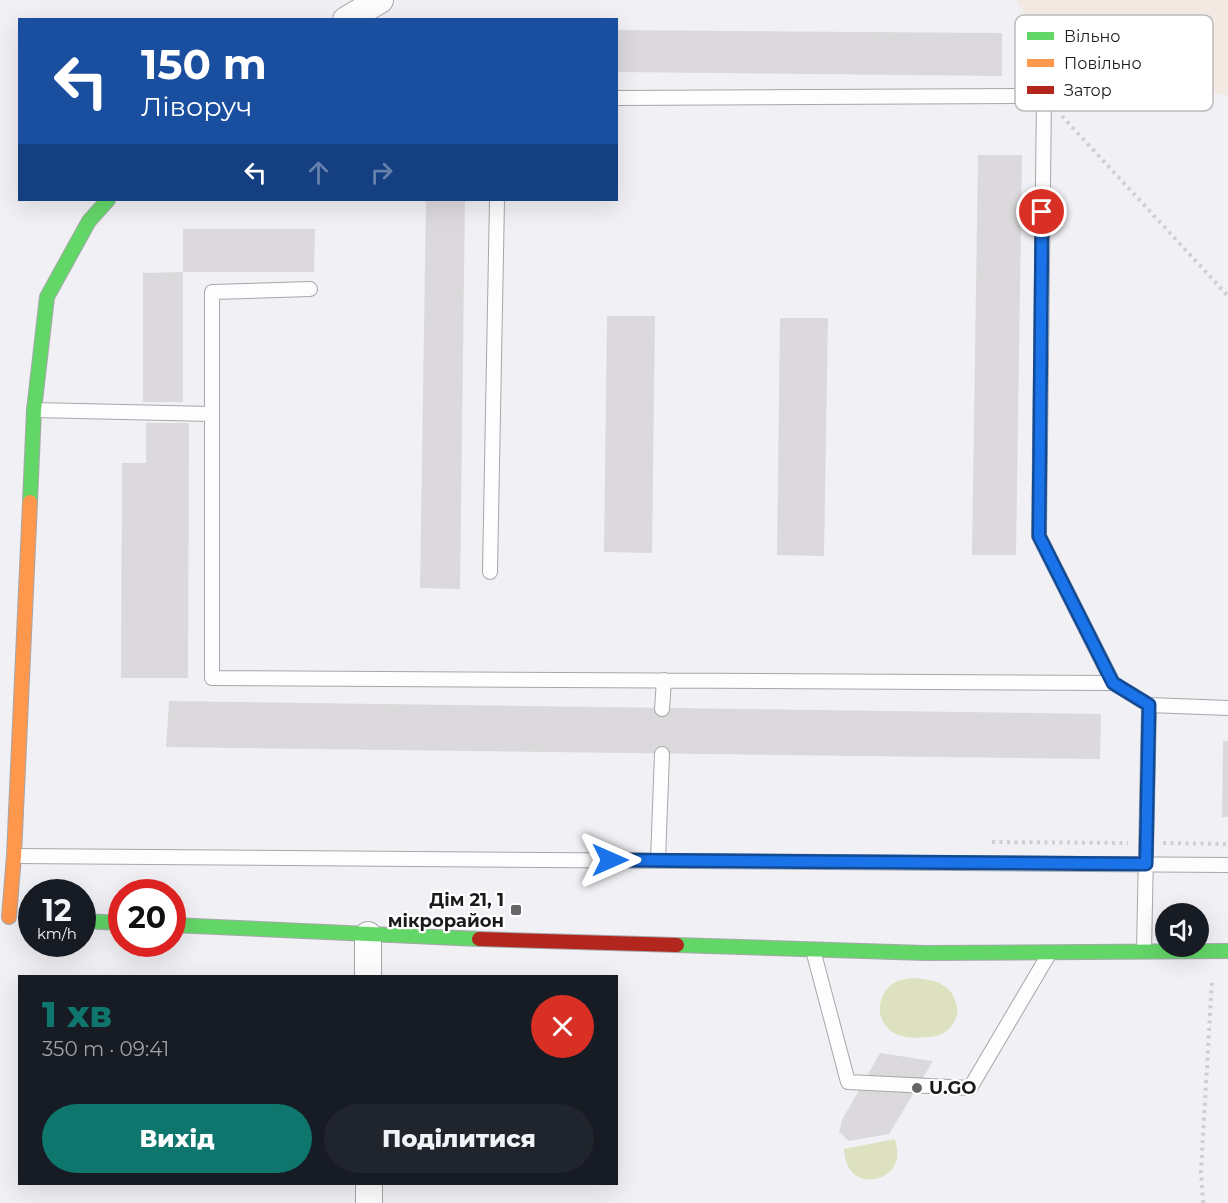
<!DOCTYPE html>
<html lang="uk">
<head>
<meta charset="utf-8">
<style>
	:root { --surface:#171b24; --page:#20242c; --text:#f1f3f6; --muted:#9ea1a6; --accent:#0f766e }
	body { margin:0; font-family:Montserrat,sans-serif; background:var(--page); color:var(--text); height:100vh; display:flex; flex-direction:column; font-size:22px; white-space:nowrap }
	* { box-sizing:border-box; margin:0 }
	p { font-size:20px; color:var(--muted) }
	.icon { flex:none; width:33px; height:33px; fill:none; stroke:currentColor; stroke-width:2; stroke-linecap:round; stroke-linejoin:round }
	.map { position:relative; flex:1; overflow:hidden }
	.sheet { position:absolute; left:18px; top:975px; width:600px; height:210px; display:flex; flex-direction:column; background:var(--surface); border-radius:0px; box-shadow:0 6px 24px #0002 }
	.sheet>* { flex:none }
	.top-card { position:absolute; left:18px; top:18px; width:600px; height:183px; border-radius:0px; box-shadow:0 6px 24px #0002; background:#1a4fa0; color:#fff; overflow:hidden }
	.controls { position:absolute; left:1155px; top:903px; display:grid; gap:12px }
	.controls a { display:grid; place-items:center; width:54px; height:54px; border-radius:50%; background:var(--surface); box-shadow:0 6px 24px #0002; font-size:30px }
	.speed { position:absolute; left:18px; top:879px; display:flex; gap:12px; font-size:30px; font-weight:700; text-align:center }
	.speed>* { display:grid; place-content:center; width:78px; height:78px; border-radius:50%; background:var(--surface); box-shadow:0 6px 24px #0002; line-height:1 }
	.speed small { font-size:15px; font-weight:400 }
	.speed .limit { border:9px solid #d22; background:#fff; color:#111 }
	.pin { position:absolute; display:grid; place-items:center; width:51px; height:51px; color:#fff; margin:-26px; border:3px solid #fff; border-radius:50%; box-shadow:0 2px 6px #0007 }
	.me { position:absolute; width:66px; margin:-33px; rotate:90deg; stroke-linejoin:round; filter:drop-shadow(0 0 4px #0008) }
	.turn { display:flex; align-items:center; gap:21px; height:126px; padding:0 24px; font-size:27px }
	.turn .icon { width:78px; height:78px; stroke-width:2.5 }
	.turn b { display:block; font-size:42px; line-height:51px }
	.lanes { display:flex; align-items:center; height:57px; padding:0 24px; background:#0003; justify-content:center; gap:30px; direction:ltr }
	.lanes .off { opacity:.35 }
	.round { display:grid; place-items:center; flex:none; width:63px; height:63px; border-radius:32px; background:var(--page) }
	.head { display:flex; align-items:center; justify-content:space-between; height:102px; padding:0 24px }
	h1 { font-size:36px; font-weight:800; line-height:45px; color:var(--accent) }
	.button { display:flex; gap:12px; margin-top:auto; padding:12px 24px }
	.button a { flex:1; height:69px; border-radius:36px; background:var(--accent); color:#fff; font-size:24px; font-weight:800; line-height:69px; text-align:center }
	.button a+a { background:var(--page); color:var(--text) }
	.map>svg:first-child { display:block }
</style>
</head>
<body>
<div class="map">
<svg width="1228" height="1203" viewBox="0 0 1228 1203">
	<rect width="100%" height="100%" fill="#f1f1f5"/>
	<path fill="#f3e9e2" d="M 1016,0 L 1228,0 L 1228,95 L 1060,72 Z"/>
	<path fill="#dee1c0" d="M 912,978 C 930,979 951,982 956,1003 C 959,1013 957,1019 950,1028 C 943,1035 935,1037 925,1037 C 918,1038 909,1038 902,1036 C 875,1029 873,997 894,983 C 899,980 906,979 912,978 Z
		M 895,1139 C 896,1145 898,1152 897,1158 C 894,1178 865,1187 852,1172 C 846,1165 845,1158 844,1149 Z"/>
	<path fill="#dbd9db" d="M 616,30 L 1002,33 L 1002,76 L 616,72 Z
		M 978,155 L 1022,155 L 1016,555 L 972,555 Z
		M 426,200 L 465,200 L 460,589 L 420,588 Z
		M 183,229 L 315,229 L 314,272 L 183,272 Z
		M 183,272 L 183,402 L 143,402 L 143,273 Z
		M 607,316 L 655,316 L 652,553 L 604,552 Z
		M 780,318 L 828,318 L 824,556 L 777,555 Z
		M 146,423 L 189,423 L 188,678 L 121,678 L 122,463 L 146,463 Z
		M 169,701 L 1101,714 L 1100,759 L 166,747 Z
		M 1223,741 L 1228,741 L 1228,817 L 1222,817 Z
		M 880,1053 L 933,1061 L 889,1134 L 849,1141 L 839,1132 L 842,1120 Z"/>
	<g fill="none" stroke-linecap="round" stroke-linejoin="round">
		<defs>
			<path id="lane" d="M 616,98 L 1044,96 L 1039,536 L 1113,683 L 1149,705
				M 310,289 L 212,292 L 212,678 L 1113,683
				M 34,410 L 212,414
				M 490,572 L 497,200
				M 662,709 L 664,680
				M 14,856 L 1228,865
				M 658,860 L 662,754
				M 813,950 L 848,1082 L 970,1088 L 1049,954
				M 1144,951 L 1149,705 L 1228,708"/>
			<path id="street" d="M 346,20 L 380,0
				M 368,935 L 368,976
				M 369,1184 L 369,1203"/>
			<path id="fast" d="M 30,502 L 34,410 L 47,297 L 89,221 L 108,200
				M 82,921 L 122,923
				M 172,925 L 479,939
				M 677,945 L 925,953 L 1228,951"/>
			<path id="slow" d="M 9,917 L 14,856 L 30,502"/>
			<path id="jam" d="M 479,939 L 677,945"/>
		</defs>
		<use href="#lane" stroke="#a6a7aa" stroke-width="16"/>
		<use href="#street" stroke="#a6a7aa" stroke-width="28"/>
		<use href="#fast" stroke="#a6a7aa" stroke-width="16"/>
		<use href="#slow" stroke="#a6a7aa" stroke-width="16"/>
		<use href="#jam" stroke="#a6a7aa" stroke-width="16"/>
		<path stroke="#cfcfd1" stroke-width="4" stroke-dasharray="3 4.5" stroke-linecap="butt" d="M 1062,116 L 1228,296
			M 992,842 L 1128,843
			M 1163,843 L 1228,844
			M 1203,1203 L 1201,1171 L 1212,979"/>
		<use href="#lane" stroke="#fdfdfe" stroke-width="14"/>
		<use href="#street" stroke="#fdfdfe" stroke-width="26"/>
		<use href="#fast" stroke="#63d668" stroke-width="14"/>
		<use href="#slow" stroke="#ff974d" stroke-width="14"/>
		<use href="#jam" stroke="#b3261e" stroke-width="14"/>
	</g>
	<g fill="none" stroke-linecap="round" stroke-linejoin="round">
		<defs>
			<path id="route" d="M 610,860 L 1146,864 L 1149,705 L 1113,683 L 1039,536 L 1042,212"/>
		</defs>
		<use href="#route" stroke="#114b97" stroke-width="15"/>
		<use href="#route" stroke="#1a73e8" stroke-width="10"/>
	</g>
	<g fill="#666669" stroke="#fff" stroke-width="2">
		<rect x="510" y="904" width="12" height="12" rx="3"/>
		<circle cx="917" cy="1088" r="6"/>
	</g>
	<g text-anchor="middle" stroke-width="4.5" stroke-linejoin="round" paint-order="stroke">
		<g font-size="18" font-weight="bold" fill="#1b1b1e" stroke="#fff" text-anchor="end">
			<text x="504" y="906">Дім 21, 1<tspan x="504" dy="21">мікрорайон</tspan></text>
			<text x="929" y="1094" text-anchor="start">U.GO</text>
		</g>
	</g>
	<rect x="1015" y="15" width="198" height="96" rx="9" fill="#fff" stroke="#bbbbbc" stroke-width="1.5"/>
	<rect x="1027" y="32" width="27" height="8" fill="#63d668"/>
	<rect x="1027" y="59" width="27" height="8" fill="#ff974d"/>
	<rect x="1027" y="86" width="27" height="8" fill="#b3261e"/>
	<g font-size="16" fill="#1b1b1e">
		<text x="1064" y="42">Вільно</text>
		<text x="1064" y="69">Повільно</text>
		<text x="1064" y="96">Затор</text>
	</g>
</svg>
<div class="controls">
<a><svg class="icon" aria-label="sound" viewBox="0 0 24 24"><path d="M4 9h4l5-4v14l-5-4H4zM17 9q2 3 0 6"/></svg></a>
</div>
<div class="speed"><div>12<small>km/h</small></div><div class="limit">20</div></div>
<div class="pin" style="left:1042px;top:212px;background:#d93025"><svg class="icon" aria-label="arrive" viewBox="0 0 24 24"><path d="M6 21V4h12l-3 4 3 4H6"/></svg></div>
<svg class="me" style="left:610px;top:860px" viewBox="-20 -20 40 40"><path d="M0-17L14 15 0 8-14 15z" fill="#1a73e8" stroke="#fff" stroke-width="4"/></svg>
<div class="top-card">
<div class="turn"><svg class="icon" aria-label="left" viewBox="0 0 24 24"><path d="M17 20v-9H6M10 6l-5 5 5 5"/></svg><div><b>150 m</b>Ліворуч</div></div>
<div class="lanes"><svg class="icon" aria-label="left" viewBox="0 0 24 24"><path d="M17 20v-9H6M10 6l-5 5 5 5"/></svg><svg class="icon off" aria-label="ahead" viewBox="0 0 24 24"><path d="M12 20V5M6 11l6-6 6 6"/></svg><svg class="icon off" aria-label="right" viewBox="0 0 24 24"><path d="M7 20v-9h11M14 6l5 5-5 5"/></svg></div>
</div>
<section class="sheet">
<div class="head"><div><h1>1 хв</h1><p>350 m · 09:41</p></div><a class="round" style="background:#d93025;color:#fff"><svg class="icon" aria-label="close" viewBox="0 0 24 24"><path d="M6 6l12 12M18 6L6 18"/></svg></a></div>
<div class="button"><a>Вихід</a><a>Поділитися</a></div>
</section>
</div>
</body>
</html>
